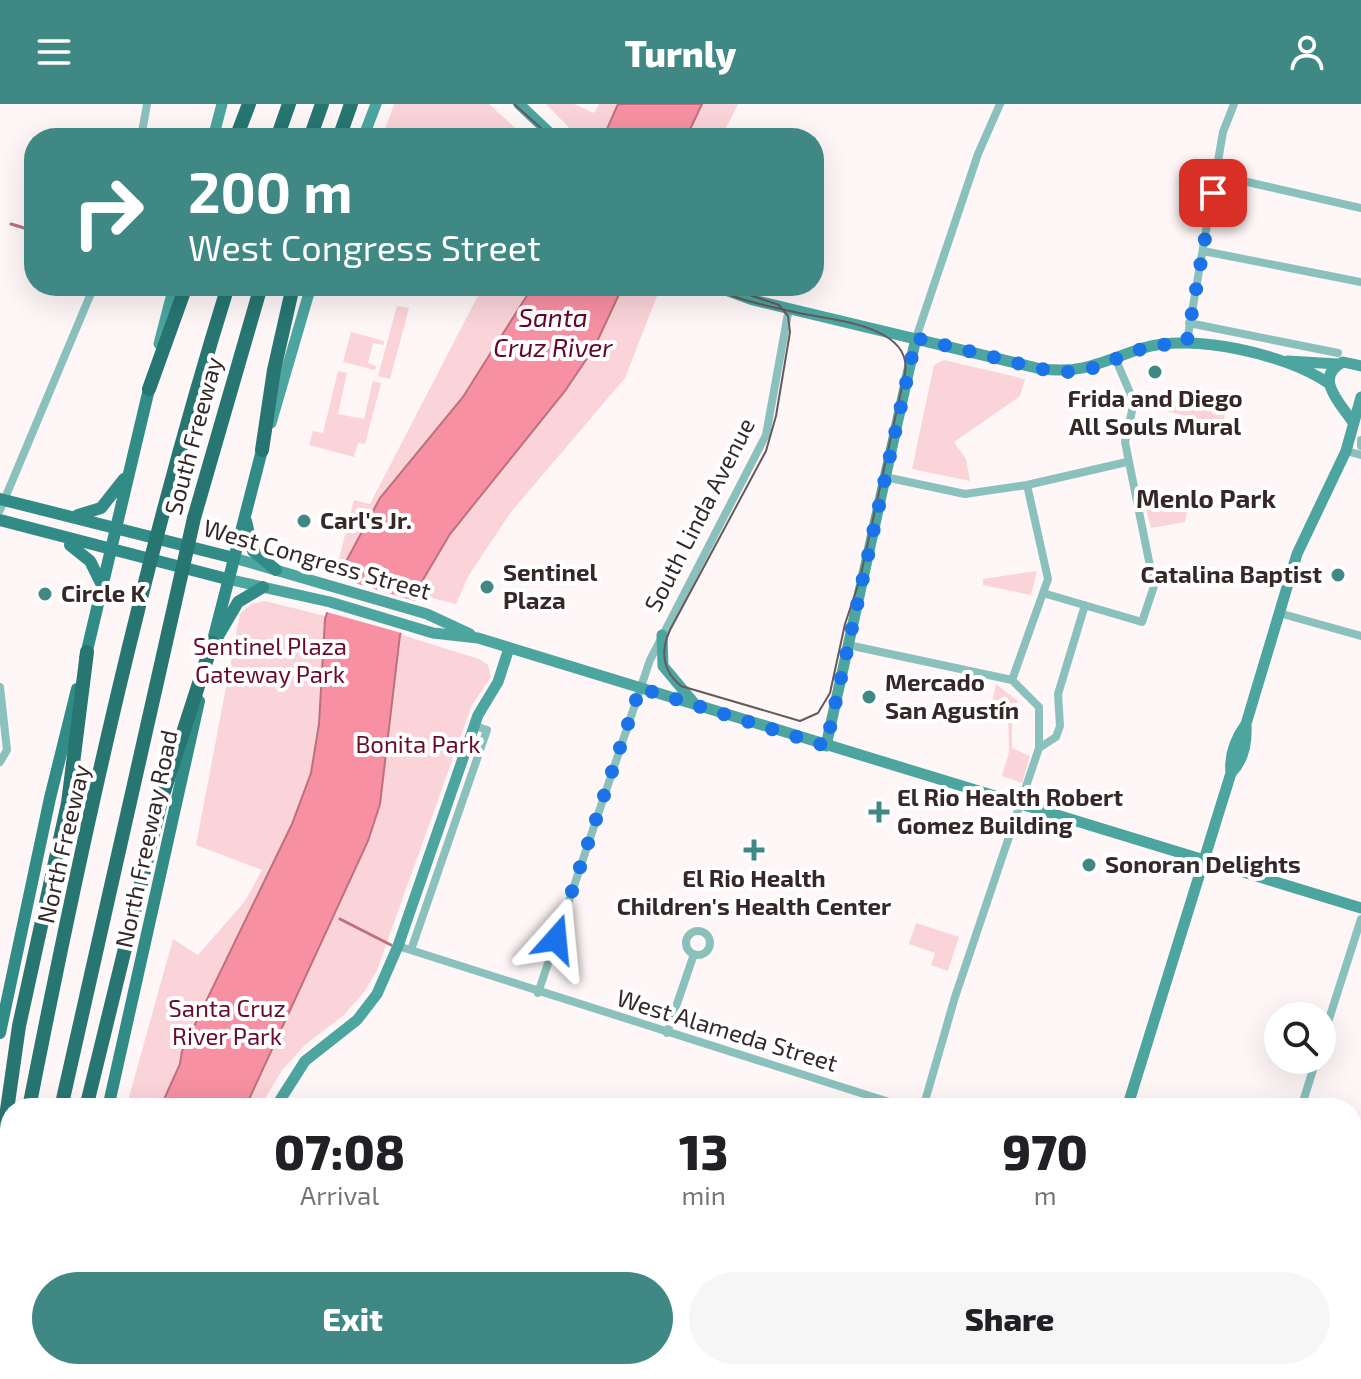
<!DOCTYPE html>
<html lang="en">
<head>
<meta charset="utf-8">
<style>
	:root { --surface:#fff; --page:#f6f6f6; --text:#202124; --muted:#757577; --accent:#408883 }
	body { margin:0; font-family:"Exo 2",sans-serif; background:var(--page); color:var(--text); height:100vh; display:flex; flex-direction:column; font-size:30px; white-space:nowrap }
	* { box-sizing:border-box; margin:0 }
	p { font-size:26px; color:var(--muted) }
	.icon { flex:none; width:44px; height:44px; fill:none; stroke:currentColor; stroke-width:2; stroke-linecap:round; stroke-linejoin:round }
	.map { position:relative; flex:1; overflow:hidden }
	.drawer { position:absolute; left:0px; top:994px; width:1362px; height:282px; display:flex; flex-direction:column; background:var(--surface); border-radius:32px 32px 0 0; box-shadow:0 8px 32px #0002 }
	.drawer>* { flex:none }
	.hud { position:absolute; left:24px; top:24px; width:800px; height:168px; border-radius:32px; box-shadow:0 8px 32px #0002; background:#408883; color:#fff; overflow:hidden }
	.fabs { position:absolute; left:1264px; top:898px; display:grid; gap:16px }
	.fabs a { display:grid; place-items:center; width:72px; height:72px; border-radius:50%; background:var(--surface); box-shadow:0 8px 32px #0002; font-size:40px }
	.pin { position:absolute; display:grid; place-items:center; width:68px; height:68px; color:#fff; margin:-34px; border-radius:16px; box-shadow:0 4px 12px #0006 }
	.me { position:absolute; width:88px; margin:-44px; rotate:18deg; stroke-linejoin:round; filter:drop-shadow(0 0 6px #0008) }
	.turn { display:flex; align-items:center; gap:28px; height:168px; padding:0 32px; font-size:36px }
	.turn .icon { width:104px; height:104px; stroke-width:2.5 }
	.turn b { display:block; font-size:56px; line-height:68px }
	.eta { display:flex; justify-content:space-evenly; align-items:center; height:136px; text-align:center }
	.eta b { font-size:48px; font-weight:800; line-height:56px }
	.primary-button { display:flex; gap:16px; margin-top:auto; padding:16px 32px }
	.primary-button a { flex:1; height:92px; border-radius:48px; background:var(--accent); color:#fff; font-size:32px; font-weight:800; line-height:92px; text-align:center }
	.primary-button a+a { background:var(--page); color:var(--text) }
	header { display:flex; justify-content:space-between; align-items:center; height:104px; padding:0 32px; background:var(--accent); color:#fff; font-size:36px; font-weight:800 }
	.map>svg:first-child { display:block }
</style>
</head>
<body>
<header><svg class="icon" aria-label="menu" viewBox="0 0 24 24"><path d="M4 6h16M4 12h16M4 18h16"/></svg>Turnly<svg class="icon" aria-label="person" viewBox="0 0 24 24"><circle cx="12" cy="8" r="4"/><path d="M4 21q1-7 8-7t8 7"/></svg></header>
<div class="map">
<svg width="1361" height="1275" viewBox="0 0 1361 1275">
	<rect width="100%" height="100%" fill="#fef6f7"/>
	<path fill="#fad4d9" d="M 394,0 L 489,0 L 526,34 L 382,34 Z
		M 546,0 L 574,0 L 594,9 L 599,0 L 738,0 L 721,34 L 579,34 Z
		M 483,182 L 661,182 L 625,274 L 511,408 L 469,471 L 456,500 L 335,470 L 354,396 L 370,400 Z
		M 397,202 L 409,204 L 390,275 L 378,272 Z
		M 351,228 L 384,237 L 384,241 L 373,239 L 368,259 L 376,262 L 375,266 L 343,258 Z
		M 944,256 L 1025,275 L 1020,292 L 954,338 L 966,355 L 970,377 L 912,365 L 934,261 Z
		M 338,267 L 347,269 L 338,310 L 364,315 L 373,277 L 381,279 L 365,340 L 358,339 L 354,353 L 309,341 L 313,327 L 323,329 Z
		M 1143,295 L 1225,309 L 1223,321 L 1141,301 Z
		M 1164,389 L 1189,397 L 1185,418 L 1151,424 L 1143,393 Z
		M 1037,467 L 1031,491 L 983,481 L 983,475 Z
		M 265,497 L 402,531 L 479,555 L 488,561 L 491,573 L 472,601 L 377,866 L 364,888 L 344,911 L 306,940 L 283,965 L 259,1004 L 126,1004 L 173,835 L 198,851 L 245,797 L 262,766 L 196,741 L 240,510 L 251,500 Z
		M 996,580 L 1018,597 L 1012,606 L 1012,644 L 1030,652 L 1022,679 L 1002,672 L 1009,648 L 1008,608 L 991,604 Z
		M 916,819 L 959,833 L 948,867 L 931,861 L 935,849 L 909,840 Z
		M 67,1266 L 203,1266 L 205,1275 L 65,1275 Z"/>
	<path fill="#f790a3" stroke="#bd707e" stroke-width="2" d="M 618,0 L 702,0 L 686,34 L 603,34 Z
		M 533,182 L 623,182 L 594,244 L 565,287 L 450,430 L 424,474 L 400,531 L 380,700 L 368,737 L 245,1004 L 160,1004 L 180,960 L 182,947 L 292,720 L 311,669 L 319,620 L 325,515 L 341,467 L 380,394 L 463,293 Z
		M 86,1266 L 164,1266 L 163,1275 L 85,1275 Z"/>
	<path fill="#fef6f7" d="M 335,473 L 418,498 L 405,530 L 323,507 Z"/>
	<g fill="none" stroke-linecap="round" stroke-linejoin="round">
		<path stroke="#bd707e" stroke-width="3" d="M 11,120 L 34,127
			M 340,815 L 391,841"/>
		<path stroke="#8bc1bd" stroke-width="8" d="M 141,34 L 147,0
			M 1217,71 L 1361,104
			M 1203,147 L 1361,178
			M 1189,219 L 1338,249
			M 916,234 L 978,50 L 1000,0
			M 1187,237 L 1223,28 L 1234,0
			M 1361,336 L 1361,342
			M 1346,347 L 1361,351
			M 885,373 L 965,390 L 1027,381 L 1127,358
			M 0,406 L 94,182
			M 1043,489 L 1142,518 L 1154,482 L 1125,338 L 1134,298 L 1116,256
			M 1279,509 L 1361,532
			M 848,541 L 1012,576 L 1039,603 L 1039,644 L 955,893 L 923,1004
			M 1012,576 L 1048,475 L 1027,381
			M 0,583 L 7,646 L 0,658
			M 1039,644 L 1056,633 L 1060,622 L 1058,590 L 1085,501
			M686 839a12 12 0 1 1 24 0a12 12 0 1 1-24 0Z
			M 398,842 L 908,1004
			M 411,846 L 487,626 L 475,622
			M 538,889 L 650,556 L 766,331 L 789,204
			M 667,929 L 694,850
			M 1322,937 L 1361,815
			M 1301,1004 L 1316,956
			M 1352,1144 L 1361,1147
			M 619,1266 L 630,1275
			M 757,1266 L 776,1275
			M 1108,1266 L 1137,1275
			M 839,1275 L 842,1266
			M 1216,1275 L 1219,1266"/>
		<path stroke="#4ca59f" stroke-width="11" d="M 519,0 L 555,34
			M 213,34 L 222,0
			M 363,34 L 376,0
			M 715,182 L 753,196 L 1041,265 C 1085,270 1103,257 1143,244 C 1192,229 1286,250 1328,279
			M 159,240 L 174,182
			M 1288,257 L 1337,260
			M 1352,317 C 1340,299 1313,273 1343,258 L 1361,262
			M 271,319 L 311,182
			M 234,454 L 427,510 L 470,530
			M 227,475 L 330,498 L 433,529 L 478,534 L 1361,804
			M 662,531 L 663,562 L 694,599
			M 826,642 L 916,234
			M 1231,669 C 1244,656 1247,637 1246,620 L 1297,450 L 1346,347 L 1361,293
			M 275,1004 L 305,957 L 357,916 L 377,890 L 398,842 L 478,611 L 498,578 L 509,544
			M 1127,1004 L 1231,669 C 1229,651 1236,634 1246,620
			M 213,1266 L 215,1275
			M 1041,1275 L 1044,1266"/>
		<path stroke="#318c87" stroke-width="12" d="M 0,395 L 234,454
			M 78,411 L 101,404 L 124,375
			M 0,416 L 227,475
			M 246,417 L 253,447 L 276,466
			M 70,441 L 90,457 L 102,481
			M 217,534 L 238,498 L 263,483
			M 210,548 L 262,346
			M 85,555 L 149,285
			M 0,929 L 50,694 L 77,585
			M 108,1004 L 199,597
			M 52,1275 L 53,1266"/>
		<path stroke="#277672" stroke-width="14" d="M 236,34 L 249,0
			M 277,34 L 289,0
			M 310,34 L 322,0
			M 339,34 L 351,0
			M 149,285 L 186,182
			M 262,346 L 274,266 L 293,182
			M 29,1004 C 83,729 145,449 228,182
			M 61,1004 L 194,414 L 261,182
			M 86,1004 L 161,697 L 212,539
			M 0,1055 L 19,922 L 68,699 L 87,548
			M 0,1158 L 10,1102
			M 12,1275 L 14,1266
			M 22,1275 L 24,1266"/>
		<path stroke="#66595b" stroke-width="2" d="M 514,0 L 552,34
			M 709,182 C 736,196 765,201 794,208 C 828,216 913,220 905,269 L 860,475 L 845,520 L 830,589 L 818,609 L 800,617 L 681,582 C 663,567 660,548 670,526 L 766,347 L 776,312 L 790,228 L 788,212 L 779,201 L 723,182"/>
	</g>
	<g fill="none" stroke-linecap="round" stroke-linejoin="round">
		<path stroke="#1a73e8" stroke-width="14" stroke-dasharray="0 25.2" d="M 556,835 L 640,584 L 826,642 L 916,234 L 1041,265 L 1069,268 L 1093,264 L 1144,244 L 1187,237 L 1213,89"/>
	</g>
	<g fill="#408883" stroke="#fff" stroke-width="3">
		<circle cx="1155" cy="268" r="8"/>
		<circle cx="304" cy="417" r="8"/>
		<circle cx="1338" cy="471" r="8"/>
		<circle cx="487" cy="483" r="8"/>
		<circle cx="45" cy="490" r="8"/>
		<circle cx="869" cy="593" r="8"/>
		<path d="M875 696h8v8h8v8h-8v8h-8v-8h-8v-8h8z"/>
		<path d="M750 734h8v8h8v8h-8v8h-8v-8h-8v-8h8z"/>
		<circle cx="1089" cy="761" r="8"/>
	</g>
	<g text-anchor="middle" stroke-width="8" stroke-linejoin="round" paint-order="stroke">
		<g font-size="24" font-weight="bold" fill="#362729" stroke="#fff" text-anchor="start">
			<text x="1155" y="303" text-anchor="middle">Frida and Diego<tspan x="1155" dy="28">All Souls Mural</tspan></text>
			<text x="320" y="425">Carl's Jr.</text>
			<text x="503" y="477">Sentinel<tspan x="503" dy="28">Plaza</tspan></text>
			<text x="1322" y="479" text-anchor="end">Catalina Baptist</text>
			<text x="61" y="498">Circle K</text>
			<text x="885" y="587">Mercado<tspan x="885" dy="28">San Agustín</tspan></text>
			<text x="897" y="702">El Rio Health Robert<tspan x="897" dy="28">Gomez Building</tspan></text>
			<text x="1105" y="769">Sonoran Delights</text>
			<text x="754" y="783" text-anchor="middle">El Rio Health<tspan x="754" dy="28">Children's Health Center</tspan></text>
		</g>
		<g font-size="24" fill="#362729" stroke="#fff">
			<text transform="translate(194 332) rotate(-75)" y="8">South Freeway</text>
			<text transform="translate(700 411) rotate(-63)" y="8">South Linda Avenue</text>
			<text transform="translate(317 456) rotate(16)" y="8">West Congress Street</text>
			<text transform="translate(147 735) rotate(-78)" y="8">North Freeway Road</text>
			<text transform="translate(64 740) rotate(-77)" y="8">North Freeway</text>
			<text transform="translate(727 927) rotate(17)" y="8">West Alameda Street</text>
		</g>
		<g font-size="24" fill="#680c2a" stroke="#fff">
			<text x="270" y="551">Sentinel Plaza<tspan x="270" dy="28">Gateway Park</tspan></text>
			<text x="418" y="649">Bonita Park</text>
			<text x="227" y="913">Santa Cruz<tspan x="227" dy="28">River Park</tspan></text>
		</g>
		<g font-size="26" font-style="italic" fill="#640627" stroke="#fff">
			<text x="553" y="223">Santa<tspan x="553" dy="30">Cruz River</tspan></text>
		</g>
		<g font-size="26" font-weight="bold" fill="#362729" stroke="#fff">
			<text x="1206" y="404">Menlo Park</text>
		</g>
	</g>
</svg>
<div class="fabs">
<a><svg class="icon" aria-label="search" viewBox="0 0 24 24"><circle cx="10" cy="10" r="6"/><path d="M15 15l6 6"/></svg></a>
</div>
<div class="pin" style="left:1213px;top:89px;background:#d93025"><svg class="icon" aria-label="arrive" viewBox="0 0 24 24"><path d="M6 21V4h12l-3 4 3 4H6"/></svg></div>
<svg class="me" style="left:556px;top:835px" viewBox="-20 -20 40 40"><path d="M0-17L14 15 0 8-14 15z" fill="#1a73e8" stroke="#fff" stroke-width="4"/></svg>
<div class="hud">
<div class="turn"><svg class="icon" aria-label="right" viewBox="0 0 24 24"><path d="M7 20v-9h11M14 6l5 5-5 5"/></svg><div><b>200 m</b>West Congress Street</div></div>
</div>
<section class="drawer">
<div class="eta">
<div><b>07:08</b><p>Arrival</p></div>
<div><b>13</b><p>min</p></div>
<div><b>970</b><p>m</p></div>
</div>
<div class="primary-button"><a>Exit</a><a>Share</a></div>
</section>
</div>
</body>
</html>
